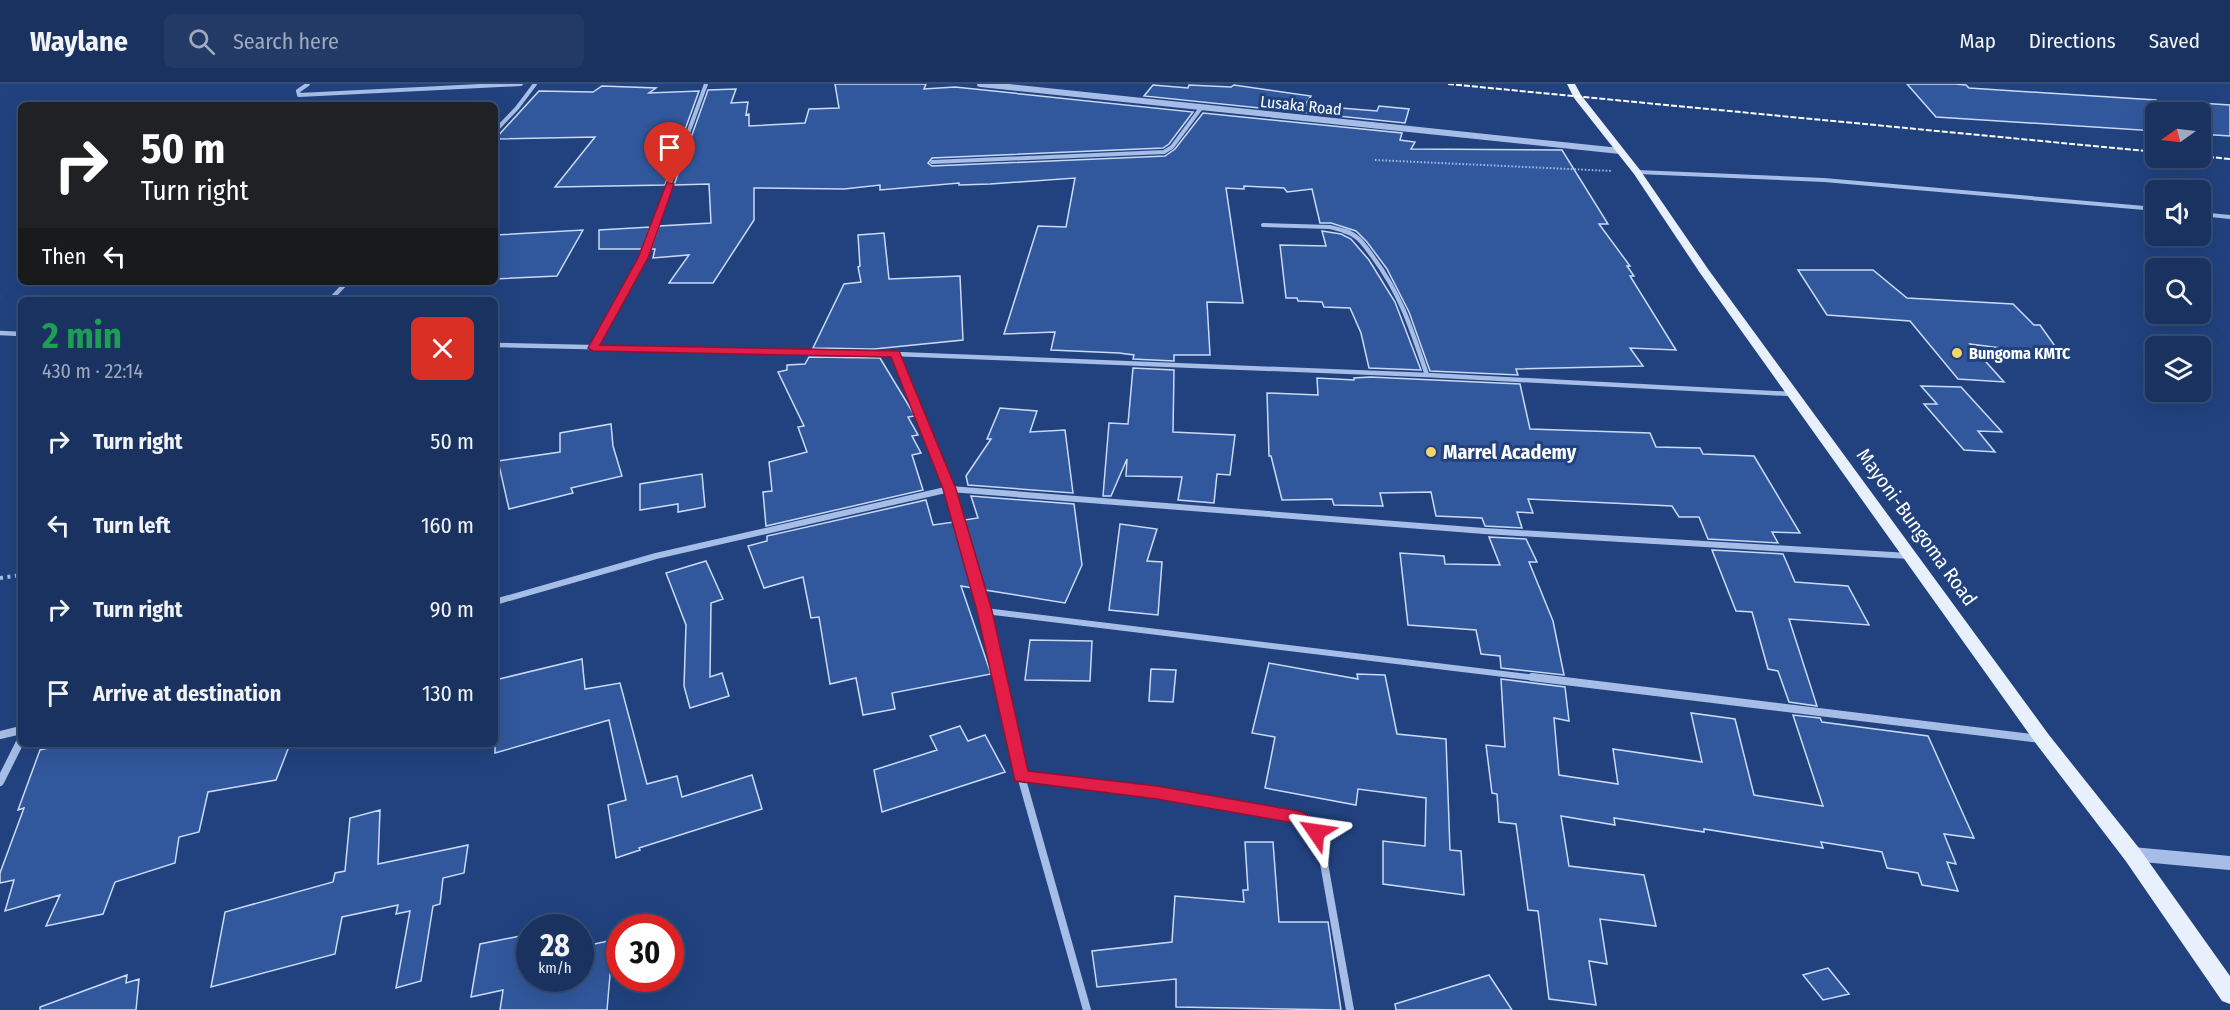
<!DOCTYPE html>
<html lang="en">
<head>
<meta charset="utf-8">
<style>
	:root { --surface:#19325f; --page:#223a65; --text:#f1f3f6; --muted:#9faabd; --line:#374d74 }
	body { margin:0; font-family:"Fira Sans Condensed",sans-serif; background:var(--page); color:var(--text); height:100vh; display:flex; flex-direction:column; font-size:22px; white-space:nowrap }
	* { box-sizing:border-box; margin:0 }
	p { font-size:20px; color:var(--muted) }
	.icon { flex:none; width:33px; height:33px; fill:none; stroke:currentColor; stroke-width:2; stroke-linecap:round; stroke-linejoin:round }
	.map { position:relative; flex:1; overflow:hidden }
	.sheet { position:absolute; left:18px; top:213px; width:480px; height:450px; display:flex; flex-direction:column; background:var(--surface); border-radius:9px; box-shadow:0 6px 24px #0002,0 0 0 2px var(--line) }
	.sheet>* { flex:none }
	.guide { position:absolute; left:18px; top:18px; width:480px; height:183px; border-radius:9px; box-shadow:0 6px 24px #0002,0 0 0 2px var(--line); background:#202124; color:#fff; overflow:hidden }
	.needle { width:39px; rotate:256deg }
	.tools { position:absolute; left:2145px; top:18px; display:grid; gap:12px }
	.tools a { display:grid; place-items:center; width:66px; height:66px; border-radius:9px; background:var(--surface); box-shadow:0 6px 24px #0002,0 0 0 2px var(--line); font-size:30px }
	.speed { position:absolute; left:516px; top:830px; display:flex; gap:12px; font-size:30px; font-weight:700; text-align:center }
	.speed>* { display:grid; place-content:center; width:78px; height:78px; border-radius:50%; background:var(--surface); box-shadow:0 6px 24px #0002,0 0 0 2px var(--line); line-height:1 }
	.speed small { font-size:15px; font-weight:400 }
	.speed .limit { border:9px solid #d22; background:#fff; color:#111 }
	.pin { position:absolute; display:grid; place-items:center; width:51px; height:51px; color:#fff; margin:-62px -26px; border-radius:50% 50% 50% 0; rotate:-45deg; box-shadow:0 0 6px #0007 }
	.pin .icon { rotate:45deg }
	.me { position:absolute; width:66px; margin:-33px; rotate:302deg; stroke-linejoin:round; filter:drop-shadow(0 0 4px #0008) }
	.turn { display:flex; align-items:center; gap:21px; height:126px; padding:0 24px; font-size:27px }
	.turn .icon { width:78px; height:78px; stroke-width:2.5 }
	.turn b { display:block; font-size:42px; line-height:51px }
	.then { display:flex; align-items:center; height:57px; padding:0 24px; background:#0003; gap:12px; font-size:22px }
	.round { display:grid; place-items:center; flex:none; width:63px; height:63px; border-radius:9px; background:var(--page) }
	.head { display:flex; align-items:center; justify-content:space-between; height:102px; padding:0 24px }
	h1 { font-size:36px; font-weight:700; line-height:45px; color:#1e9e55 }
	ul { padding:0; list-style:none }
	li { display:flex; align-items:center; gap:18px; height:84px; padding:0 24px }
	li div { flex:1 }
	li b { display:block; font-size:22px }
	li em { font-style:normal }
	header { display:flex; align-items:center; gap:36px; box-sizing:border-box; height:84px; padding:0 30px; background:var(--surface); border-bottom:2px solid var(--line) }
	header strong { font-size:28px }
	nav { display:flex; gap:33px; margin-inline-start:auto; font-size:21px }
	.search { width:420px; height:54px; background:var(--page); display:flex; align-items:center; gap:15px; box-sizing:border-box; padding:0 21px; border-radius:9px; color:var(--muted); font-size:22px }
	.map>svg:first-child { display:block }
</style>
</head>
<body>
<header>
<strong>Waylane</strong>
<div class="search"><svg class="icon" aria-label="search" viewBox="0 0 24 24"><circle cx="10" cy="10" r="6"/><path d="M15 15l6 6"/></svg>Search here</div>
<nav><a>Map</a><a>Directions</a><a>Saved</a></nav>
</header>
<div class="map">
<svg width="2230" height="926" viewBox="0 0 2230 926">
	<rect width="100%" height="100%" fill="#21427f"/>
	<path fill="#31589d" stroke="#cadaf6" stroke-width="1.5" d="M 835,0 L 926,0 L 924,5 L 955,3 L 1193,28 L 1169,60 L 1163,64 L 932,74 L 928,79 L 932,82 L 1165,72 L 1175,65 L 1203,29 L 1402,49 L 1400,56 L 1415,58 L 1411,65 L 1562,66 L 1608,140 L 1599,140 L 1630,182 L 1627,182 L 1634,192 L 1630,192 L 1676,266 L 1630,264 L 1643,282 L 1516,285 L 1518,291 L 1430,287 L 1409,228 L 1387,185 L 1367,158 L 1356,147 L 1331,139 L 1320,139 L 1312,105 L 1287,108 L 1284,104 L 1244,102 L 1244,105 L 1226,104 L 1243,219 L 1207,218 L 1210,271 L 1174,271 L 1174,277 L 1133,275 L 1134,271 L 1119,269 L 1051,266 L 1055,248 L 1004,250 L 1038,142 L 1066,143 L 1075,94 L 990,100 L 959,101 L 959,99 L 880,106 L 880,101 L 844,105 L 754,104 L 754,136 L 713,199 L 669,199 L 689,171 L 653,174 L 655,165 L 651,165 L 659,142 L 711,139 L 709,100 L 674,101 L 708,6 L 736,5 L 731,19 L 748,18 L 746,31 L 749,30 L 749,42 L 805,39 L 809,25 L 839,24 Z
		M 1907,0 L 1955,0 L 1966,1 L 1969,4 L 2156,16 L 2156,47 L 1936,33 Z
		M 1153,1 L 1188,4 L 1189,1 L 1231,3 L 1234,1 L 1311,12 L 1305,21 L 1377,27 L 1379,22 L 1409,25 L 1405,39 L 1144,12 Z
		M 602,2 L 656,4 L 649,9 L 699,7 L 665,101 L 555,103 L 595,53 L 495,55 L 539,7 L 593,8 Z
		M 2200,19 L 2230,21 L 2230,52 L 2200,50 Z
		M 650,143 L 642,165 L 599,165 L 599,146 Z
		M 583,146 L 557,192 L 495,195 L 495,151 Z
		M 1322,147 L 1341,150 L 1351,155 L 1369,176 L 1395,218 L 1421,286 L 1369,284 L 1361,249 L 1350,224 L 1324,223 L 1322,218 L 1298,217 L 1297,214 L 1286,214 L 1280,161 L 1326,162 Z
		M 884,149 L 889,195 L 960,192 L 963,256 L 874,265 L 813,264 L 844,200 L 861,198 L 858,183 L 860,182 L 858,151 Z
		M 1798,186 L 1873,186 L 1907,214 L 2013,220 L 2034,241 L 2040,241 L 2062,272 L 1970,260 L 2004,298 L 1958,295 L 1910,237 L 1827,231 Z
		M 809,273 L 880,274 L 915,332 L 908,333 L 918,351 L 912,352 L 921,369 L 912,371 L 923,406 L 766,442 L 763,408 L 772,407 L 769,378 L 807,368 L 798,343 L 804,342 L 778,288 L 787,286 L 787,281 L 805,280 Z
		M 1133,284 L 1174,286 L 1173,348 L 1235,351 L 1230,391 L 1217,390 L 1214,419 L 1178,416 L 1182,393 L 1126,392 L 1127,375 L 1111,412 L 1103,412 L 1109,339 L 1128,340 Z
		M 1370,293 L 1520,300 L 1530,345 L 1650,349 L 1656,363 L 1700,364 L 1703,370 L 1754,372 L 1800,449 L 1772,448 L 1778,459 L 1708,455 L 1699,433 L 1679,433 L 1672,422 L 1528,415 L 1533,429 L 1517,428 L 1522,444 L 1485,442 L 1482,434 L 1436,432 L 1431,408 L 1380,409 L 1383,422 L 1334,421 L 1332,415 L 1282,416 L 1271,372 L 1269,372 L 1267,309 L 1318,311 L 1317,294 L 1354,296 L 1354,294 Z
		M 1921,302 L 1961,303 L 2002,348 L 1978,347 L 1995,368 L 1964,366 L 1924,320 L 1937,320 Z
		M 1000,324 L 1037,327 L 1030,348 L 1065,346 L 1073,409 L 968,401 L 966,392 L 991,355 L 987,355 Z
		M 611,340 L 613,362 L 622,392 L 571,404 L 573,409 L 509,425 L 498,377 L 560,368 L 560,349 Z
		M 702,390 L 705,423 L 678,428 L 678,420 L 640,426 L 640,400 Z
		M 971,412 L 1074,420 L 1082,481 L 1065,519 L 985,506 L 964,436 L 978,434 Z
		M 926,416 L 933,441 L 954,438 L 973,504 L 961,502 L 991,590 L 892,609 L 895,625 L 863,631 L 856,594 L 830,600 L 819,533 L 811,534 L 803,493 L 764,504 L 748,462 L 767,457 L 767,452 Z
		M 1120,440 L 1157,445 L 1147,477 L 1162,478 L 1158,531 L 1109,526 Z
		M 1489,453 L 1526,455 L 1537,478 L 1529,478 L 1553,537 L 1564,591 L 1501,584 L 1500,572 L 1481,570 L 1476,546 L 1408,541 L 1400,469 L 1444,472 L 1445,480 L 1500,481 Z
		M 1712,466 L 1783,470 L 1795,498 L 1848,502 L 1869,541 L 1789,535 L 1817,622 L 1789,618 L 1778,587 L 1768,585 L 1752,528 L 1736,527 Z
		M 706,477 L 723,515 L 711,519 L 710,593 L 722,589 L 729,612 L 690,624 L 684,602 L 686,541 L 666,489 Z
		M 1030,556 L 1092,557 L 1090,597 L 1025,596 Z
		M 582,575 L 585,605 L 620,599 L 647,700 L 677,692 L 682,713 L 752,691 L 762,725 L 639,764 L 640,766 L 616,774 L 608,721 L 626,716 L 609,636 L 495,669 L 495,596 Z
		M 1269,579 L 1358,595 L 1357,590 L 1385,591 L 1397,650 L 1446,655 L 1450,766 L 1461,767 L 1464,811 L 1383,800 L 1383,757 L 1425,762 L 1426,714 L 1358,705 L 1356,721 L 1265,704 L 1275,653 L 1252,649 Z
		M 1151,585 L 1176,586 L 1173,618 L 1149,617 Z
		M 1501,595 L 1565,603 L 1569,637 L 1554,634 L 1559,691 L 1618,700 L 1613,665 L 1702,678 L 1691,629 L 1735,635 L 1754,711 L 1823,722 L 1793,631 L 1820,634 L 1822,638 L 1928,652 L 1974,754 L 1944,750 L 1956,780 L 1947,778 L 1958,807 L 1922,801 L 1918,789 L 1887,784 L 1882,768 L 1821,758 L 1823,764 L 1704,745 L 1704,748 L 1614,734 L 1615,741 L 1561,732 L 1569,782 L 1644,791 L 1656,842 L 1600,835 L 1607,880 L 1589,877 L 1596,921 L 1549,915 L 1538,827 L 1528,826 L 1516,740 L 1499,738 L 1497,710 L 1492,709 L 1486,661 L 1505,663 Z
		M 960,642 L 968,657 L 985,651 L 1005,688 L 882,728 L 874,686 L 937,666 L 930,652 Z
		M 66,660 L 290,660 L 276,696 L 208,708 L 199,748 L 179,753 L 175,779 L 115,798 L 103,830 L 46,842 L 60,811 L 5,827 L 14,796 L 0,799 L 0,789 L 24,724 L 18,726 L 40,666 Z
		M 380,726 L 378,780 L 468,761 L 464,789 L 443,794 L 440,820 L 433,822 L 421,897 L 396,904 L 410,827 L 396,830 L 398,821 L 342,833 L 335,870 L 211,903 L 225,828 L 333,798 L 335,789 L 345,787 L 350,734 Z
		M 1245,758 L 1273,758 L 1279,838 L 1328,838 L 1341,926 L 1176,923 L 1176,895 L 1097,903 L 1092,867 L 1172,858 L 1175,812 L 1244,818 L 1243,806 L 1248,806 Z
		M 530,850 L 530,894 L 580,894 L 580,863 L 613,856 L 607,926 L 500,926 L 503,906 L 471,913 L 480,860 Z
		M 1828,884 L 1849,910 L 1823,916 L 1803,891 Z
		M 127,891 L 126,899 L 139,895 L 136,926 L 40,926 L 40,923 Z
		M 1489,891 L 1512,926 L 1396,926 L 1395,920 Z"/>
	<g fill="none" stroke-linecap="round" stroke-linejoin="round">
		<path stroke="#a6bee7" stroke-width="2" stroke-dasharray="1.5 2" stroke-linecap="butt" d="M 1375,76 L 1612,87"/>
		<path stroke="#a6bee7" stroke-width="4" stroke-dasharray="3 4.5" stroke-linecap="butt" d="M 0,494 L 21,491"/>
		<path stroke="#a6bee7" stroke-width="4" d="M 308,0 L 298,7 L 299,11 L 521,0
			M 495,47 L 517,24 L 535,0
			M 932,78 L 1164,68 L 1172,63 L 1201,24
			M 1637,88 L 1824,96 L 2156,125
			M 2200,130 L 2230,133
			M 1263,141 L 1330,143 L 1349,148
			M 652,148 L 706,0"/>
		<path stroke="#a6bee7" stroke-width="4.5" d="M 1344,147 C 1359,151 1364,161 1373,173 C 1402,212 1412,247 1427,291
			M 330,216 L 347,198
			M 0,249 L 21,250
			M 495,261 L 895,270 L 1427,291 L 1791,310
			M 593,264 L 643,174 L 653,147
			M 895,270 L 924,342"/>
		<path stroke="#a6bee7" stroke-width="6" d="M 924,340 L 950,405 L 985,527 L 1000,595
			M 495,518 L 656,472 L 950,405 L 1484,447 L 1909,472
			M 985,527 L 1544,595"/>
		<path stroke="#a6bee7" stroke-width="8" d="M 999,593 L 1021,692 L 1087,926
			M 1532,593 L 2040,655
			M 0,651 L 21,646
			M 1021,692 L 1157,709 L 1299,734 L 1316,748 L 1322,768 L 1350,926
			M 0,698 L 21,656"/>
		<path stroke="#a6bee7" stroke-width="6" d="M 980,0 L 1620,67"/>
		<path stroke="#a6bee7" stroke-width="14" d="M 2132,770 L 2230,779"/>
		<path fill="#e8effd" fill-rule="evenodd" d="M 1567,0 L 1575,0 L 1581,11 L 1640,86 L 1708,185 L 2049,651 L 2139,764 L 2230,892 L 2230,920 L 2222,917 L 2125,776 L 2037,661 L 1700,189 L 1634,90 L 1574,14 Z"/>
		<path stroke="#fff" stroke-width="2" stroke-dasharray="6 2" stroke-linecap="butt" d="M 1448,0 L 2156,68
			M 2200,72 L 2230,75"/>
	</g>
	<path fill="#e11d48" stroke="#92132f" stroke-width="1.5" d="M 667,98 L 674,100 L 648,174 L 600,261 L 899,267 L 956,405 L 992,527 L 1028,687 L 1157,702 L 1299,727 C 1308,730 1320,739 1325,748 L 1322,753 L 1316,755 L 1310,753 L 1294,739 L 1254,732 L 1157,715 L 1015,697 L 977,527 L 943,405 L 891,273 L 593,267 L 588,264 L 638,174 Z"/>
	<g fill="#f4d767" stroke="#21427f" stroke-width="2">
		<circle cx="1957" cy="269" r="6"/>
		<circle cx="1431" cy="368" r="6"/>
	</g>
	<g text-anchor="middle" stroke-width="6" stroke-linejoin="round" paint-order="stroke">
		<g font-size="16" fill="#fff" stroke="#21427f">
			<text transform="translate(1301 21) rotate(6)" y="6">Lusaka Road</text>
		</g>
		<g font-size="16" font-weight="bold" fill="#fff" stroke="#21427f" text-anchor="start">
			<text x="1969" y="275">Bungoma KMTC</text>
		</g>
		<g font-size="20" font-weight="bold" fill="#fff" stroke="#21427f" text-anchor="start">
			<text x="1443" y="375">Marrel Academy</text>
		</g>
		<g font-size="20" fill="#fff" stroke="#21427f">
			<text transform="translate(1917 443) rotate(54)" y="7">Mayoni-Bungoma Road</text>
		</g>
	</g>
</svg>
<div class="tools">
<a><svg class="needle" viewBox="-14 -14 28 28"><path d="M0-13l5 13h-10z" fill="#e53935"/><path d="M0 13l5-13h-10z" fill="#9faabd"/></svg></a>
<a><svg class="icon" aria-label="sound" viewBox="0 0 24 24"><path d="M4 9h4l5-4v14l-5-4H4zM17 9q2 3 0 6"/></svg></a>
<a><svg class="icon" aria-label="search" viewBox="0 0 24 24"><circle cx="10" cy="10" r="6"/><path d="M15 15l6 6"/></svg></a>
<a><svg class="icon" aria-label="layers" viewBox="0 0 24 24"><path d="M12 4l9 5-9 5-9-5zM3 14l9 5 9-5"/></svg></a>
</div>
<div class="speed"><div>28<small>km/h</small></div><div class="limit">30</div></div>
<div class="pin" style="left:670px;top:100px;background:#d93025"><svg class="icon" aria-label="arrive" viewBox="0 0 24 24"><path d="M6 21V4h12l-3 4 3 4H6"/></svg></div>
<svg class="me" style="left:1316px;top:748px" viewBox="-20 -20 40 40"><path d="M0-17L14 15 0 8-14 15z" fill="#e11d48" stroke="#fff" stroke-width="4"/></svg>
<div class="guide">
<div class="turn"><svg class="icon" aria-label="right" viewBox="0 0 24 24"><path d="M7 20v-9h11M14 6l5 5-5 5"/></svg><div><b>50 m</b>Turn right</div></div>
<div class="then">Then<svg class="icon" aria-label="left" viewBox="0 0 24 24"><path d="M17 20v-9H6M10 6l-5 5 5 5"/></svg></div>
</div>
<section class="sheet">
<div class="head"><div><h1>2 min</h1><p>430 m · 22:14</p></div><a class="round" style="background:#d93025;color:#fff"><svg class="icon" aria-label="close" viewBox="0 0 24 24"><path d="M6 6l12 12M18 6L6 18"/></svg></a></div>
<ul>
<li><svg class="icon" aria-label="right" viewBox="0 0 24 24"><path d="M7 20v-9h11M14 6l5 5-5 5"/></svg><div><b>Turn right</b></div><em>50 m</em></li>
<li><svg class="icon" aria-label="left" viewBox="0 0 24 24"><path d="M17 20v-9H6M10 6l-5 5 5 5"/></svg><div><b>Turn left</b></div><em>160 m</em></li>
<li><svg class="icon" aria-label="right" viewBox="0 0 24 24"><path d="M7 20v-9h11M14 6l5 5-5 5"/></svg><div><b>Turn right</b></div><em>90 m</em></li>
<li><svg class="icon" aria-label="arrive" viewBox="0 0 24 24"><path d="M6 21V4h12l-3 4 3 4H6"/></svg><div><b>Arrive at destination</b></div><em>130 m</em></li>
</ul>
</section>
</div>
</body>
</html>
